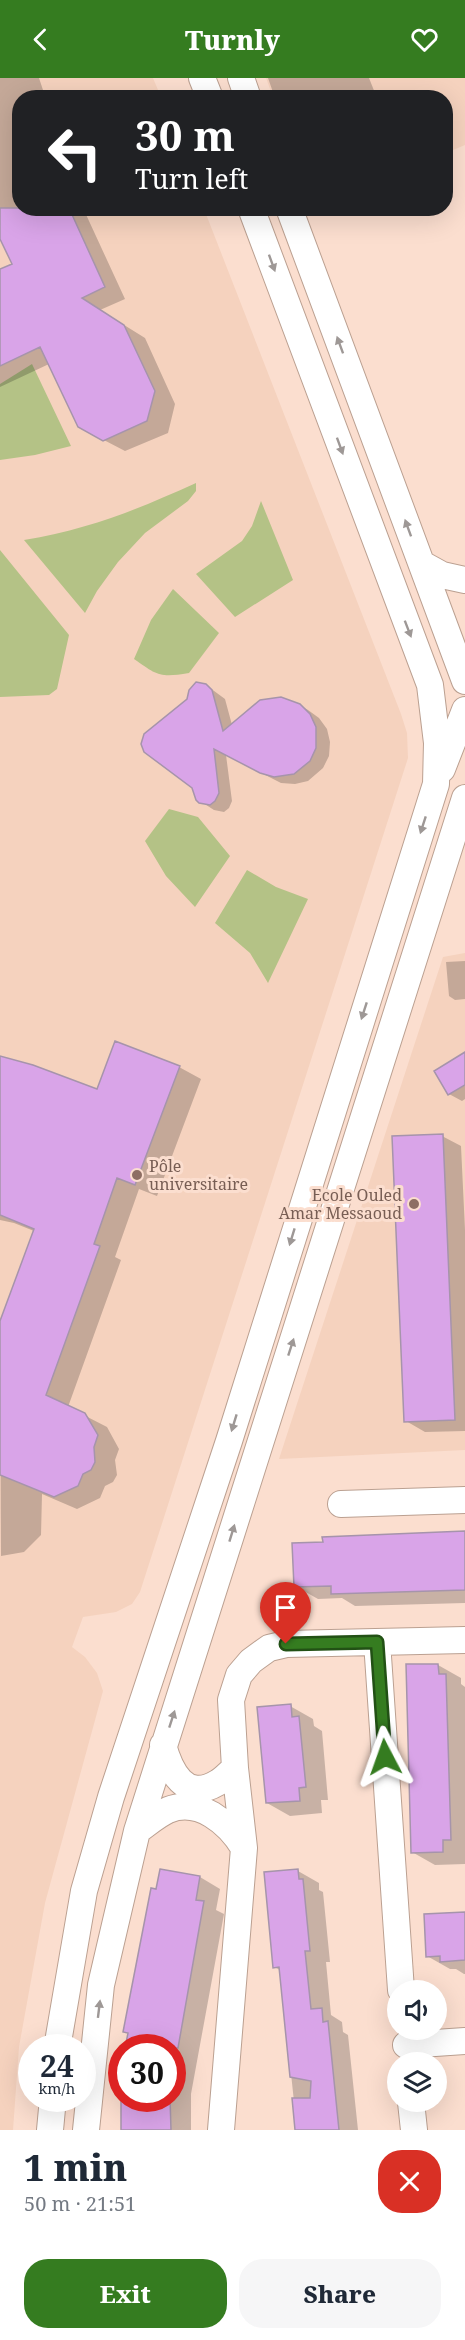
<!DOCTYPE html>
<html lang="en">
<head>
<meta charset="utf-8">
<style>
	:root { --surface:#fff; --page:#f6f6f7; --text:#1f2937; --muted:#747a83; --accent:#357c20 }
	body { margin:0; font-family:"Noto Serif",serif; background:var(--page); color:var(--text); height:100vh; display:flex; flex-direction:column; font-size:22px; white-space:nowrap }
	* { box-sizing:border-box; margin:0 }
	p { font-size:20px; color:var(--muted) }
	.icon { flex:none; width:33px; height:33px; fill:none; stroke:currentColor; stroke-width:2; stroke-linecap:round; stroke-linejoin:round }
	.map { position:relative; height:2052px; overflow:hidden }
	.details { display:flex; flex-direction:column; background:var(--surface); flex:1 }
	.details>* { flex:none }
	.hud { position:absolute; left:12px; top:12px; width:441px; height:126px; border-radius:24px; box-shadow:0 6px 24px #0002; background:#202124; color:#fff; overflow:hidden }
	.tools { position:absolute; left:387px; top:1902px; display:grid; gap:12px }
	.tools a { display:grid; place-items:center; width:60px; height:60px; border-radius:50%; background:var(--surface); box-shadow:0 6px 24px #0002; font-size:30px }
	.speed { position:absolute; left:18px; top:1956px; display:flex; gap:12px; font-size:30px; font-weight:700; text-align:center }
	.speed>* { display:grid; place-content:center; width:78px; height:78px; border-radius:50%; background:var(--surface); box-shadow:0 6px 24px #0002; line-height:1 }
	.speed small { font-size:15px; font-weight:400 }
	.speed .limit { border:9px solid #d22; background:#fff; color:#111 }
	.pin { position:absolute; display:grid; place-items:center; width:51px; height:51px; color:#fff; margin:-62px -26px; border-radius:50% 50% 50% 0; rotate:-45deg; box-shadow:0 0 6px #0007 }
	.pin .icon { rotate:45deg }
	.me { position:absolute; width:66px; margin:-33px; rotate:356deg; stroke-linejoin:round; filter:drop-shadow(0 0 4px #0008) }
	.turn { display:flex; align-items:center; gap:21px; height:126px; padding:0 24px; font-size:27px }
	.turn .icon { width:78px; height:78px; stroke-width:2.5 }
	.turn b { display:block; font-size:42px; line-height:51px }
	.round { display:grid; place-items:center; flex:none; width:63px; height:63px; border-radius:24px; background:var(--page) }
	.head { display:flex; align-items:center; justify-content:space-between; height:102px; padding:0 24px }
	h1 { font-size:36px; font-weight:800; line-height:45px }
	.button { display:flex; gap:12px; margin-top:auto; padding:12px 24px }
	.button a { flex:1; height:69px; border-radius:24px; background:var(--accent); color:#fff; font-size:24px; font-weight:800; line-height:69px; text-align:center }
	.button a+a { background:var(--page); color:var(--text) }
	header { display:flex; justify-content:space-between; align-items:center; height:78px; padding:0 24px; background:var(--accent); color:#fff; font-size:27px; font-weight:800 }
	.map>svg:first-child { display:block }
</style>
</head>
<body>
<header><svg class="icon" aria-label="back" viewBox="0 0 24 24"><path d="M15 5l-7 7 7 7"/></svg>Turnly<svg class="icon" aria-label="heart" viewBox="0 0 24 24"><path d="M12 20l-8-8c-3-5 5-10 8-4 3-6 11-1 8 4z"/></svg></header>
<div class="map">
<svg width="465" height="2052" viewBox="0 0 465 2052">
	<rect width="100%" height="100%" fill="#fbdecf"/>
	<path fill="#f5d2be" d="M 0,0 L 153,0 L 161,19 L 20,20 L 20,130 L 204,131 L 401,636 L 407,655 L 408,680 L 140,1514 L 132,1526 L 116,1534 L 83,1539 L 72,1569 L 85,1579 L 97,1595 L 103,1613 L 45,1825 L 19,1969 L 13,2052 L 0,2052 Z
		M 266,0 L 465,0 L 465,67 L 446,75 L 446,20 L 273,19 Z
		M 465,875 L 465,1372 L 279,1381 L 443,879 Z"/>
	<path fill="#b4c286" d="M 32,286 L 71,368 L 35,377 L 0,382 L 0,306 Z
		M 196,405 L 196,413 L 188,423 L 145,455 L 118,484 L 97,513 L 85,535 L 24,462 C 90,451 136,432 196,405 Z
		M 261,423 L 293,502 L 235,539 L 196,496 L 242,463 L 252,448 Z
		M 0,472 L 69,557 L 57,611 L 49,617 L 0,619 Z
		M 173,511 L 219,555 L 189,595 C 159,600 157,597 134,581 L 151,542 Z
		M 169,731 L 198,739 L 230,778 L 195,829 L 166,798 L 145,763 Z
		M 247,792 L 276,809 L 308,821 L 268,905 L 250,875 L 215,845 Z"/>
	<path fill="#0003" d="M 0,0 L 39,0 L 44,15 L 41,20 L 20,20 L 20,130 L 83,130 L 125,221 L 100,232 L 145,260 L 175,326 L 168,355 L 125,373 L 100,360 L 49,286 L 0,309 L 0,193 L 14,187 L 0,157 Z
		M 268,0 L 369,0 L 375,15 L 360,20 L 275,20 Z
		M 206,607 L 225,621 L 232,647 L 294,624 L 308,632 L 319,640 L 327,651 L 330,664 L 329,678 L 323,690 L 308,703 L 295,706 L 281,705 L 226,677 L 232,723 L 229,730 L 224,734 L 214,732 L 200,723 Z
		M 465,883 L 465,921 L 455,922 L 449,918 L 446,884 Z
		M 465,977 L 465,1021 L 462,1023 L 449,1016 Z
		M 0,981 L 98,1013 L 179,989 L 201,1001 L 157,1118 L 139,1111 L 115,1179 L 121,1182 L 68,1329 L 107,1349 L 119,1371 L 115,1382 L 117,1397 L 113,1404 L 105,1408 L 100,1420 L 77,1431 L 42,1416 L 41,1457 L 24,1474 L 1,1478 L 0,1248 L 34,1153 L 14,1145 L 0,1142 Z
		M 442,1058 L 461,1068 L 465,1152 L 465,1353 L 425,1354 L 406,1343 Z
		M 465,1454 L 465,1525 L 355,1528 L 342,1520 L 318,1521 L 295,1508 Z
		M 438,1587 L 461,1600 L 461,1606 L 465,1609 L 465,1786 L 435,1787 L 412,1774 Z
		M 290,1628 L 313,1641 L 314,1648 L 322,1653 L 328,1722 L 321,1722 L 322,1735 L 290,1738 L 267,1725 Z
		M 161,1792 L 200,1799 L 220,1811 L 216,1832 L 224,1836 L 191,2016 L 191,2052 L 122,2052 L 122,2020 L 172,2020 L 172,1970 L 124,1954 Z
		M 298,1793 L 319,1805 L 319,1812 L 323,1814 L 330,1884 L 326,1884 L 331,1937 L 342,1944 L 343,1954 L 348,1957 L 358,2052 L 297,2052 L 280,1892 L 274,1889 Z
		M 465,1836 L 465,1896 L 464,1896 L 456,1891 L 450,1891 L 427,1878 Z"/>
	<path fill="#d9a4e8" stroke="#a694ab" stroke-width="1.5" d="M 0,130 L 69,130 L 105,209 L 82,220 L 124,247 L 155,313 L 147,343 L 103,363 L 78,349 L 40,269 L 0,288 L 0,191 L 12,186 L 0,161 Z
		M 196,604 L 206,606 L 212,612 L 223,653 L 260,622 L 281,619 L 300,626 L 310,636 L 316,649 L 316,670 L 310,683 L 294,696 L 274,699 L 260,695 L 214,671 L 219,715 L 215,723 L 210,727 L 199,725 L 196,722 L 192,710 L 144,674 L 141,666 L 144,656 L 187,621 L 189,612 Z
		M 115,963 L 180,988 L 135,1107 L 117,1100 L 94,1166 L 100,1168 L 46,1317 L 85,1335 L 98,1357 L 94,1369 L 95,1384 L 91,1392 L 83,1396 L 78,1408 L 54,1419 L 0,1397 L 0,1243 L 34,1151 L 0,1137 L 0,978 L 33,987 L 97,1011 Z
		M 465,974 L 465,1007 L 448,1017 L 434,993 Z
		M 443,1056 L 455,1342 L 404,1344 L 392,1058 Z
		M 465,1453 L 465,1512 L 331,1516 L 331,1508 L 294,1509 L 292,1465 L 323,1464 L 322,1459 Z
		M 406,1586 L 438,1586 L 439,1596 L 446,1596 L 451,1762 L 443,1762 L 443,1774 L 411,1775 Z
		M 291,1626 L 292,1639 L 299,1638 L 306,1709 L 299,1710 L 300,1723 L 266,1725 L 257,1629 Z
		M 160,1791 L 200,1798 L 196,1822 L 204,1823 L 178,1970 L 125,1970 L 128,1955 L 123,1954 L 129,1923 L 151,1810 L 156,1811 Z
		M 298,1791 L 299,1801 L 303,1801 L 310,1873 L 305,1873 L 311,1931 L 322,1930 L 323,1944 L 328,1943 L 339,2052 L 295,2052 L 292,2020 L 310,2020 L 311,2003 L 290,1999 L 279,1889 L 273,1890 L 264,1794 Z
		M 465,1834 L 465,1882 L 440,1884 L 440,1878 L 426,1879 L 424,1836 Z
		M 121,2020 L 170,2020 L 171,2052 L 121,2052 Z"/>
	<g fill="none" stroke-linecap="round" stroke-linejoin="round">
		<defs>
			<path id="minor" d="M 202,0 L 210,20
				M 241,0 L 248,20
				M 289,130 L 465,603
				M 422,486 L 442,497 L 465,502
				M 442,691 L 465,632
				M 341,1426 L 465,1422
				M 377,1564 L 401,1912
				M 163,1667 C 170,1693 185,1724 217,1705 C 223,1702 229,1695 235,1690
				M 137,1753 C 147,1746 157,1737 168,1732 C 199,1719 229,1745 244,1770
				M 406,1967 L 465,1963
				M 57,1970 L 84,1813 L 111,1719 L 229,1363 L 436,706 L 437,665 L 430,607 L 251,130
				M 411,2024 L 414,2052
				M 50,2052 L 53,2020
				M 86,2052 L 101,1907 L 137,1753 L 465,720
				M 221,2052 L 244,1770 L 235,1690 L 231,1622 L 239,1597 L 251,1583 L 269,1570 L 286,1566 L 465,1562"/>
		</defs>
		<use href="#minor" stroke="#bba091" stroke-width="28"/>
		<use href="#minor" stroke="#fff" stroke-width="26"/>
	</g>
	<defs><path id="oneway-solid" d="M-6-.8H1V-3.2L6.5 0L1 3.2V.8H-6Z" transform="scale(1.5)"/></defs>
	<g fill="#9e9896">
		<use href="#oneway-solid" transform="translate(272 185) rotate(70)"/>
		<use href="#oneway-solid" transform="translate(340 267) rotate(-110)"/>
		<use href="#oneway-solid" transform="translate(340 368) rotate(70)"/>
		<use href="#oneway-solid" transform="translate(408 450) rotate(-110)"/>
		<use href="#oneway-solid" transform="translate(408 551) rotate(69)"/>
		<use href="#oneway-solid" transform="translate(423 747) rotate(108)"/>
		<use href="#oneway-solid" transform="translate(364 933) rotate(108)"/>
		<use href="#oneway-solid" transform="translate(292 1159) rotate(107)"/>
		<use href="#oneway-solid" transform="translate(291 1269) rotate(-72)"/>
		<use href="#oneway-solid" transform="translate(234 1345) rotate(107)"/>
		<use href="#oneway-solid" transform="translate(232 1455) rotate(-73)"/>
		<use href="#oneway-solid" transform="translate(172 1641) rotate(-72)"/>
		<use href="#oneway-solid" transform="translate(99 1931) rotate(-83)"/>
	</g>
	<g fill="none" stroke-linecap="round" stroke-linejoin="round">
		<defs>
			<path id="route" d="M 286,1566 L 377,1564 L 385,1679"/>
		</defs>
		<use href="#route" stroke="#225115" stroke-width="15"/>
		<use href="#route" stroke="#357c20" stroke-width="10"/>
	</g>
	<g fill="#8d6e63" stroke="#fbdecf" stroke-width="2">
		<circle cx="137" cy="1097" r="6"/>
		<circle cx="414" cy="1126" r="6"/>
	</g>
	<g text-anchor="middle" stroke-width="6" stroke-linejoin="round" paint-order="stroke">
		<g font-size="16" fill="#785e54" stroke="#fbdecf" text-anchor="start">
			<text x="149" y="1094">Pôle<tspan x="149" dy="18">universitaire</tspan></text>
			<text x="402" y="1123" text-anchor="end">Ecole Ouled<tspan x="402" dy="18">Amar Messaoud</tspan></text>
		</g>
	</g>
</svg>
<div class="tools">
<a><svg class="icon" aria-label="sound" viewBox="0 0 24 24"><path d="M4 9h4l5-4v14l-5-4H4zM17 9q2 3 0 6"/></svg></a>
<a><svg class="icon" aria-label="layers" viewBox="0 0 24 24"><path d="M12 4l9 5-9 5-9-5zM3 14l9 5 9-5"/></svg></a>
</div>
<div class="speed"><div>24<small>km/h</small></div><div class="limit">30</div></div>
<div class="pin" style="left:286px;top:1566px;background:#d93025"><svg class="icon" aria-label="arrive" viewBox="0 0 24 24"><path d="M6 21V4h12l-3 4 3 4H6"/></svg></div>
<svg class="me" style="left:385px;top:1679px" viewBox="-20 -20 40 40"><path d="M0-17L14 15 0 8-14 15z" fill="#357c20" stroke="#fff" stroke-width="4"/></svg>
<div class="hud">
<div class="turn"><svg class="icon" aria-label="left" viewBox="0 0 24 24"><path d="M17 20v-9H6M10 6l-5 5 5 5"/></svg><div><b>30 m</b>Turn left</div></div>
</div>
</div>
<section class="details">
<div class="head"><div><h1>1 min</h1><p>50 m · 21:51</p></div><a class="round" style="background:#d93025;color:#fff"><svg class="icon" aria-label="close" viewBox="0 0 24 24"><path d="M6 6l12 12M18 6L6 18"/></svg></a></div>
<div class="button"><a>Exit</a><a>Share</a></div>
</section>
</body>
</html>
